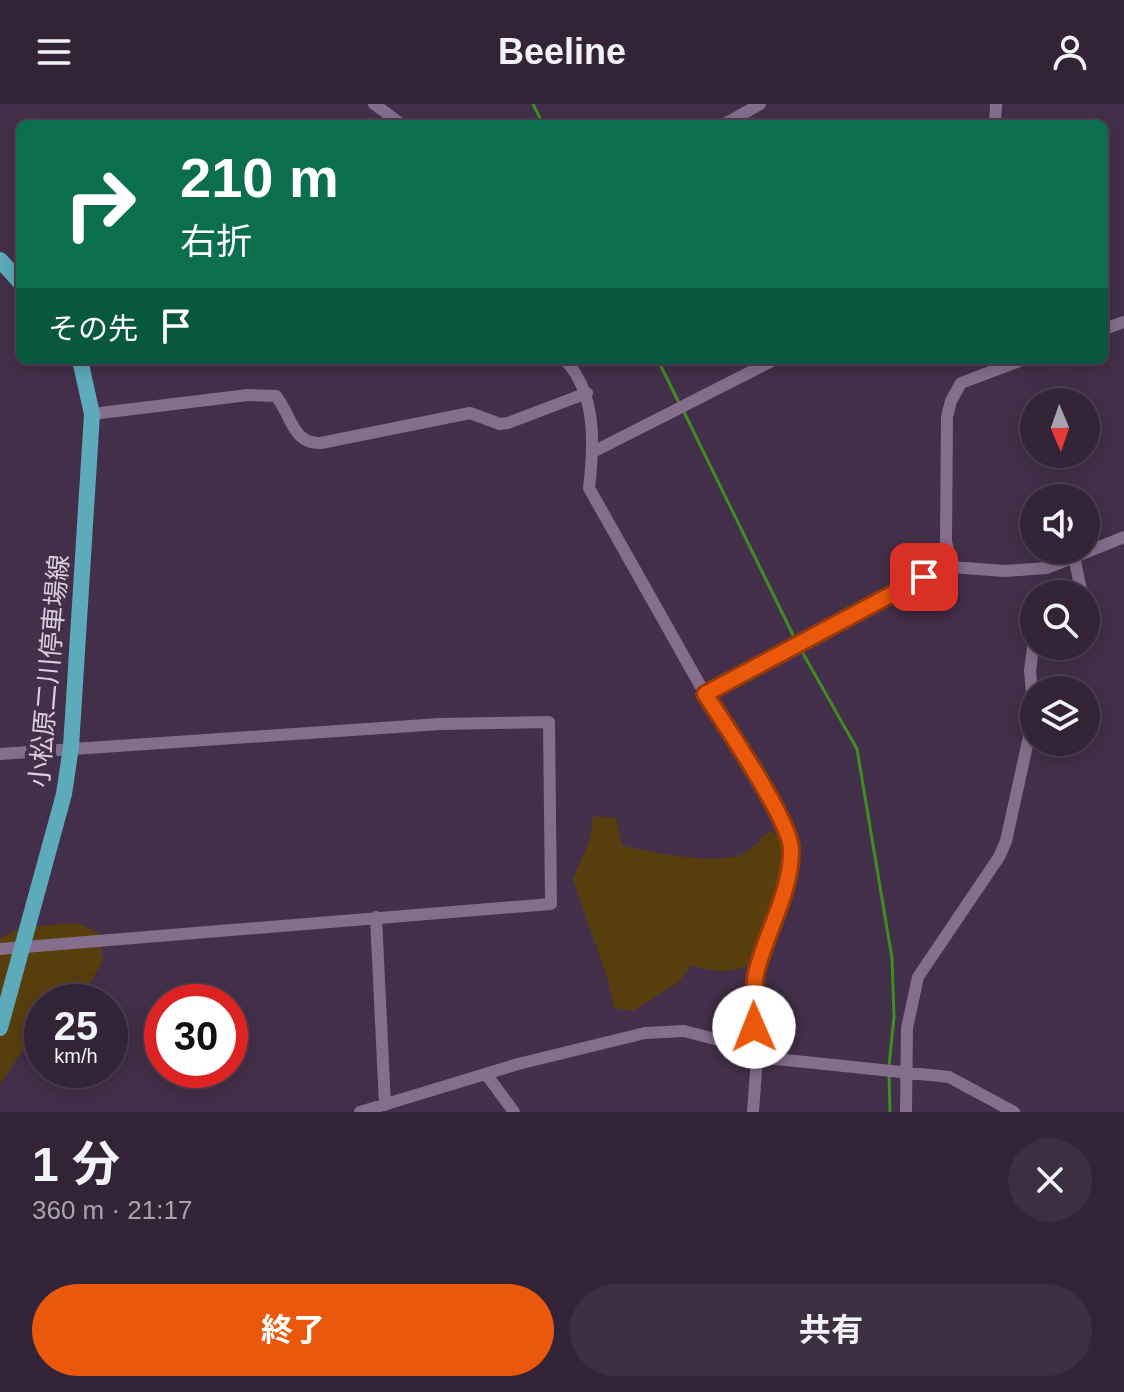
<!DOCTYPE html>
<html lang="ja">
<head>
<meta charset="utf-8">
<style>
	:root { --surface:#322337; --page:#3d2f42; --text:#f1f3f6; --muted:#a8a4ad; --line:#4d4052; --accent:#ea580c }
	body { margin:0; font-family:Helvetica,"Noto Sans JP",sans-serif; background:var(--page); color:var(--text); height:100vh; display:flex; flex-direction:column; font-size:30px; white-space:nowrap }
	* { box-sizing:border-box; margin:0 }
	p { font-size:26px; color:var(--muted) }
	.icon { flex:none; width:44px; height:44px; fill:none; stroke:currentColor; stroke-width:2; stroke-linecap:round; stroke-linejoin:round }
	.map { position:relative; height:1008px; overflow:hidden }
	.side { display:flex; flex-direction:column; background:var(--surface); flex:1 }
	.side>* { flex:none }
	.hud { position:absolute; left:16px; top:16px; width:1092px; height:244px; border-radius:12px; box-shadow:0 4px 20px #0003,0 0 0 2px var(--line); background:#0b6e4f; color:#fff; overflow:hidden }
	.needle { width:52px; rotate:178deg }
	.fabs { position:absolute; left:1020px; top:284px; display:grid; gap:16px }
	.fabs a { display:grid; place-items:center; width:80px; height:80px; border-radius:50%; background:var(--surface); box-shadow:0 4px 20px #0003,0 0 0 2px var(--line); font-size:40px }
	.speed { position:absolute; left:24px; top:880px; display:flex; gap:16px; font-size:40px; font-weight:700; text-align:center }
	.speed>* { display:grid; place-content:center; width:104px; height:104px; border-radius:50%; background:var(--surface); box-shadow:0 4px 20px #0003,0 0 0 2px var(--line); line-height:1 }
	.speed small { font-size:20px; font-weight:400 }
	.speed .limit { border:12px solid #d22; background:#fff; color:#111 }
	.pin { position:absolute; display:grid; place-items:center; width:68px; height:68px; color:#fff; margin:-34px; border-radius:16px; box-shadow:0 4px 12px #0006 }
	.me { position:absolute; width:88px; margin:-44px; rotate:359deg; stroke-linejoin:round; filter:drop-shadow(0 0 6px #0008) }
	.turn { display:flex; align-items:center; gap:28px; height:168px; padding:0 32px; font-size:36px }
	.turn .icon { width:104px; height:104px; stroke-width:2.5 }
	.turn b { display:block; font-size:56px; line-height:68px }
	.then { display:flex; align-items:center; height:76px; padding:0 32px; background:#0003; gap:16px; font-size:30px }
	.round { display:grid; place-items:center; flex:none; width:84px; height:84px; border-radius:42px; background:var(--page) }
	.summary { display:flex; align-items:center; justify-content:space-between; height:136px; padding:0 32px }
	h1 { font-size:48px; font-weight:700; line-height:60px }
	.primary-button { display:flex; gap:16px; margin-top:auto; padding:16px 32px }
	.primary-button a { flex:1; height:92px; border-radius:48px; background:var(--accent); color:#fff; font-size:32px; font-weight:700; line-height:92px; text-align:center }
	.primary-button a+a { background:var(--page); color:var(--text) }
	header { display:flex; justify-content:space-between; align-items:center; height:104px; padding:0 32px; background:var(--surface); font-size:36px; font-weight:700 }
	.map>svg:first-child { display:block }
</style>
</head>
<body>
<header><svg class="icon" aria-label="menu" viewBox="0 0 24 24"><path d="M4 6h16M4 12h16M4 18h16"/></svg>Beeline<svg class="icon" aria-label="person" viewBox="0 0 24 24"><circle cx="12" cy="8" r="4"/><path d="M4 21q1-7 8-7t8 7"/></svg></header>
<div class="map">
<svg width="1124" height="1008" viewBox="0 0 1124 1008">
	<rect width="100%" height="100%" fill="#432f49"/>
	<path fill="#583e0d" d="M 593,712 L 616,714 L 622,742 C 656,748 707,761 740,751 C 751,748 761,734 769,727 C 777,730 783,734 785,744 C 792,768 764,835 754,859 C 728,870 717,869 691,861 L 679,878 L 632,907 L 614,904 L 609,880 L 573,775 L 590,736 Z
		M 76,819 L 99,829 L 103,857 L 88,882 L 70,898 L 42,898 L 42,924 L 29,937 L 0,980 L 0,834 L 22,823 Z"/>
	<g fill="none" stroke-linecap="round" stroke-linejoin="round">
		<path stroke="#3f8d1f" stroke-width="3" d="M 533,0 L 543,20
			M 658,256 L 679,299
			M 683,306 L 795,535
			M 800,544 L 857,645 L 892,854 L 894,913 L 889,962
			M 889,970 L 890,1008"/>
		<path stroke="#856e8c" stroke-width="12" d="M 374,0 L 401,20
			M 725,20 L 760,0
			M 995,20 L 996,0
			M 1104,225 L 1124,218
			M 565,256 C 597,290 594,341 589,384 L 705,590 L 749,658 L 785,725 L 791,742 L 790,759 L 776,815 L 754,880 L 754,945 L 757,953 L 753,1008
			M 92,310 L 248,291 L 276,292 C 292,312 292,340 321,339 L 470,309 L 500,320 L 508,319 L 587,289
			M 593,348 L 774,256
			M 1074,453 L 1082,490
			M 951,463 L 946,437 L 947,313 L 951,297 L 961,279 L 1022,256
			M 705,590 L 924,473 L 951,463 L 1005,467 L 1047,464 L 1124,433
			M 0,650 L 440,620 L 549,618 L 551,800 L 0,845
			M 376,813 L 385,1001
			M 757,953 L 949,973 L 1014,1008
			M 486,970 L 514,1008
			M 360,1008 L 518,960 L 645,929 L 684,927 L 754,945
			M 906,1008 L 907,924 L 918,873 L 999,753 L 1006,737 L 1034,610 L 1030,567 L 1034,535"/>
		<path stroke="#5daaba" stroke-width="16" d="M 0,156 L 20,178
			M 0,924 L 64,690 L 71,643 L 92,310 L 80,256"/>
	</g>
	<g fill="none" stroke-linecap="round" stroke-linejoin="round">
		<defs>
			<path id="route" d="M 754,923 C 754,903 752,882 758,862 C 768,826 792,784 791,745 C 790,716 724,619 705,590 L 924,473"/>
		</defs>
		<use href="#route" stroke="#983908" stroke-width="20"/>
		<use href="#route" stroke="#ea580c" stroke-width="14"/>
	</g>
	<g text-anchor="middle" stroke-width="8" stroke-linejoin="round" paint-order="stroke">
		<g font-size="26" fill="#dbcedf" stroke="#432f49">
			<text transform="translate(49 567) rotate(-85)" y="9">小松原二川停車場線</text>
		</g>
	</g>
</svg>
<div class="fabs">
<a><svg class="needle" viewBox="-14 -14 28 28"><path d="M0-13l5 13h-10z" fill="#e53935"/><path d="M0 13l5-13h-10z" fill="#a8a4ad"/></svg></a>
<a><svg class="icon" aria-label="sound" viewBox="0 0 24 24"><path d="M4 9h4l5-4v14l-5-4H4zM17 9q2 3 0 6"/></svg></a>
<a><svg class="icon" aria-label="search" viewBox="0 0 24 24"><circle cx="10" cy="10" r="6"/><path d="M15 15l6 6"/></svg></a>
<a><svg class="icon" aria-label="layers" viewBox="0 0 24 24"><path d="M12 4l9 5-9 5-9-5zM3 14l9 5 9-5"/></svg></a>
</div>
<div class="speed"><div>25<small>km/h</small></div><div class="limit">30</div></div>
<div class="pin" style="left:924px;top:473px;background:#d93025"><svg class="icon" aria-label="arrive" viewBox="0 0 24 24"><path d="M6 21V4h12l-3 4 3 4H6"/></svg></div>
<svg class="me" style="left:754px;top:923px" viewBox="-20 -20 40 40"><circle r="19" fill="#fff"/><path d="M0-13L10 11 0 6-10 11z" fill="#ea580c"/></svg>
<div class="hud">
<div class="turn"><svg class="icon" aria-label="right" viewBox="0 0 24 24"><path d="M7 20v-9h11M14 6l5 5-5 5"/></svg><div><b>210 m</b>右折</div></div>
<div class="then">その先<svg class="icon" aria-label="arrive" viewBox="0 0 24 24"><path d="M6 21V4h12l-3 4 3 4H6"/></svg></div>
</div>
</div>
<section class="side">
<div class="summary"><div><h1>1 分</h1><p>360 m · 21:17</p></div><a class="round"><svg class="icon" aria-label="close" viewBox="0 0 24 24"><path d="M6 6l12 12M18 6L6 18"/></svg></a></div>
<div class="primary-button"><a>終了</a><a>共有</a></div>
</section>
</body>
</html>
